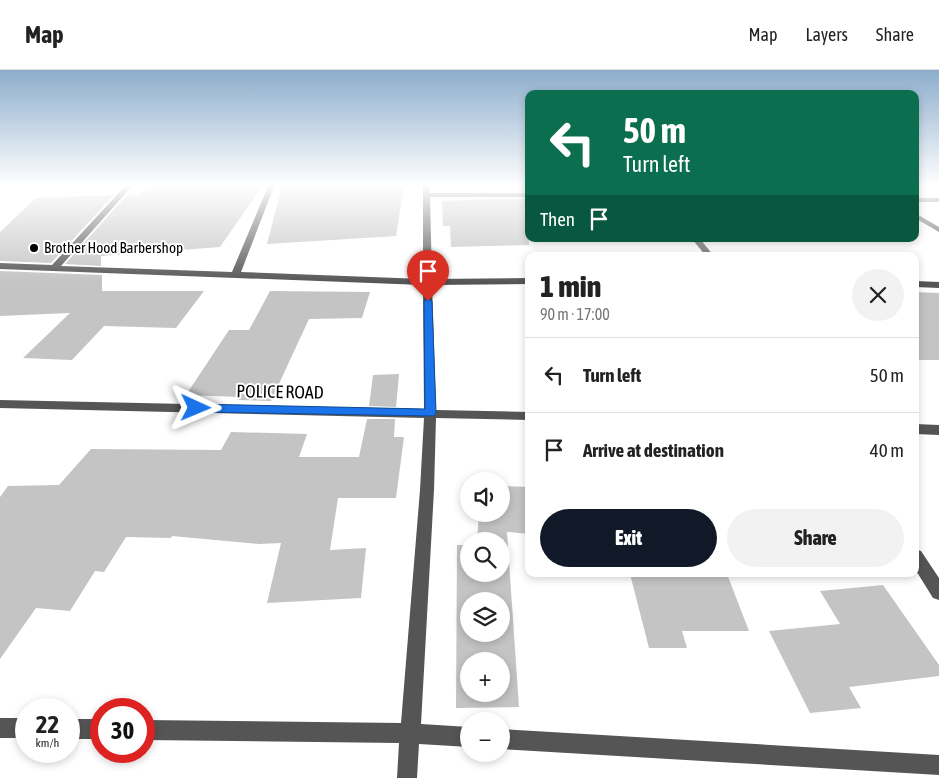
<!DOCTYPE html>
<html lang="en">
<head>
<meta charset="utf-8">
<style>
	:root { --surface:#fff; --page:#f2f2f2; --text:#222; --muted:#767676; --line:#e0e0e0; --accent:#111827 }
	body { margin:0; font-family:"Asap Condensed",sans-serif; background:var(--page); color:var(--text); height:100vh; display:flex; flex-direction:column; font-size:19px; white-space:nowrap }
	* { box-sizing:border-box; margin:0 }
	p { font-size:16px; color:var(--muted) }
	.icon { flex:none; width:28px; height:28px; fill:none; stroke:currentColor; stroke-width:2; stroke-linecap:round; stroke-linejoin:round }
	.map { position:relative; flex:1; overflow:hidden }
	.panel { position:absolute; left:525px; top:182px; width:394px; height:325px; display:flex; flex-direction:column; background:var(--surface); border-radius:10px; box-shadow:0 2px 8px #0003 }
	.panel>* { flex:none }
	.banner { position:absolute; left:525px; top:20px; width:394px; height:152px; border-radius:10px; box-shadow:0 2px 8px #0003; background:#0b6e4f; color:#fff; overflow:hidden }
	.tools { position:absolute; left:460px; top:402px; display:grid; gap:10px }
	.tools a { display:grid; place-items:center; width:50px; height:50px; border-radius:50%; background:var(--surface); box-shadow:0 2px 8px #0003; font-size:25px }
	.speed { position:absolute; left:15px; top:628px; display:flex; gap:10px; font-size:25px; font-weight:700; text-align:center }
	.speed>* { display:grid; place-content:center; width:65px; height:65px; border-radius:50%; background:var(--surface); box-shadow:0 2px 8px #0003; line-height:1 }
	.speed small { font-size:12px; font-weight:400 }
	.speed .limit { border:8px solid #d22; background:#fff; color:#111 }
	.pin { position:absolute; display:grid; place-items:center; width:42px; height:42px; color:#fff; margin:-51px -21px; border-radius:50% 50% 50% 0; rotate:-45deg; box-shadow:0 0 5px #0007 }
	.pin .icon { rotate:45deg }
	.me { position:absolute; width:55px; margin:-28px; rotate:91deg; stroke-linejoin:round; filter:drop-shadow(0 0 4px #0008) }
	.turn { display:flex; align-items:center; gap:18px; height:105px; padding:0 15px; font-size:22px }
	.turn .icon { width:65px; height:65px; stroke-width:2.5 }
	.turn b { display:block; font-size:35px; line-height:42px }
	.then { display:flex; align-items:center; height:48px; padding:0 15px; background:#0003; gap:10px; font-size:19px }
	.round { display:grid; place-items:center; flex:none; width:52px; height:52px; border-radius:26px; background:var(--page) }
	.summary { display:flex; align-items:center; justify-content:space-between; height:85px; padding:0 15px }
	h1 { font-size:30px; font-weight:800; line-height:38px }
	.primary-button { display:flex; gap:10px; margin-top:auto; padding:10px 15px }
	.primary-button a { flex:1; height:58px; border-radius:30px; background:var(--accent); color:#fff; font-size:20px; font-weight:800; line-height:58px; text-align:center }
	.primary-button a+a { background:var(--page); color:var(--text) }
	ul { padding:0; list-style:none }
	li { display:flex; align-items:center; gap:15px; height:75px; padding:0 15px; border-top:1px solid var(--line) }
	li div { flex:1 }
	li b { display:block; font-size:19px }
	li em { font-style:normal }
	header { display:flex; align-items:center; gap:30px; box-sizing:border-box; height:70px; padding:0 25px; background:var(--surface); border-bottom:1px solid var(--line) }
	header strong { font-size:24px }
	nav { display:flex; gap:28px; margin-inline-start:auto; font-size:18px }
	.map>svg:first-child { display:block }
</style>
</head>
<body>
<header>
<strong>Map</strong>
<nav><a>Map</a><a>Layers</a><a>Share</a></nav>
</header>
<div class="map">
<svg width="939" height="708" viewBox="0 0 939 708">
	<rect width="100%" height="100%" fill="#fff"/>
	<path fill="#c4c4c4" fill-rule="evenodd" d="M 153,114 L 261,118 L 220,177 L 101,186 L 101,196 L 65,194 L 127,125 L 138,125 Z
		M 289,114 L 404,114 L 396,166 L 267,174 L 282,116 L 288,116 Z
		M 114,125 L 51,193 L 0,191 L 0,162 L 36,128 Z
		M 496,129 L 525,129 L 529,154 L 529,175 L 451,177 L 450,156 L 443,156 L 442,131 Z
		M 0,201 L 102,205 L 102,221 L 204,221 L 176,258 L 104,256 L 72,290 L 23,288 L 70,243 L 0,246 Z
		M 270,221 L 370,222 L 362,248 L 309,249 L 271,331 L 238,330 L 239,327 L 186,325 L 229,260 L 249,260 Z
		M 915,222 L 939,223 L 939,290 L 915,290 Z
		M 399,304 L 396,337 L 369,336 L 373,305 Z
		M 367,349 L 395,349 L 394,367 L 404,367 L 396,428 L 338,428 L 330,480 L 366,478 L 361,528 L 267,533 L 281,473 L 259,474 L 172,466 L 171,468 L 126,467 L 104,502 L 95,501 L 70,541 L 36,538 L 0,589 L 0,427 L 8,416 L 59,415 L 91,379 L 221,380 L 231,362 L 307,364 L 299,387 L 359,387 Z
		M 501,416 L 529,417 L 529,464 L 507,462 L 519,637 L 456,638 L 457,475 L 469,475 L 469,504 L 501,504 L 501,471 L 477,471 L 479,444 L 501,444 ZM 469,531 L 501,531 L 501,564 L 469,564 ZM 469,591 L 501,591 L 501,624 L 469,624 Z
		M 630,504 L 727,504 L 749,561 L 682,561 L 687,578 L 649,578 Z
		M 883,515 L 939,595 L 939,606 L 849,617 L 861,638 L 810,643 L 769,561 L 840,554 L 820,521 Z"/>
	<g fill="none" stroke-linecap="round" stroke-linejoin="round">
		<path fill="#555" fill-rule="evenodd" d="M 127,114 L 134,114 L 61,196 L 232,202 L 269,114 L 275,114 L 241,202 L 423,209 L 423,114 L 429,114 L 430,123 L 529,123 L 529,127 L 430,127 L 432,209 L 529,208 L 529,214 L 432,215 L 436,340 L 529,342 L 529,350 L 436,348 L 434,420 L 421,654 L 469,657 L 469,677 L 419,674 L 417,708 L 397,708 L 399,673 L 144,670 L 144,650 L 401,653 L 420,420 L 424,348 L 0,338 L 0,330 L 424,339 L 423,215 L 0,199 L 0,193 L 52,195 Z
			M 915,128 L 939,128 L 939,132 L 915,132 Z
			M 915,143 L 939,157 L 939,162 L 915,148 Z
			M 692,169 L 700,169 L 714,186 L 706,186 Z
			M 915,211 L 939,212 L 939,218 L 915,217 Z
			M 915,354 L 939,355 L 939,365 L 915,364 Z
			M 915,479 L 921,481 L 939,508 L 939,530 L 933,528 L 915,499 Z
			M 0,648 L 26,648 L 26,668 L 0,668 Z
			M 69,649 L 101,649 L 101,669 L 69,669 Z
			M 501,659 L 939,685 L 939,705 L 501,679 Z"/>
	</g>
	<linearGradient id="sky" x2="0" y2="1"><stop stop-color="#8cadcc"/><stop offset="0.54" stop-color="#fff"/><stop offset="1" stop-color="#fff" stop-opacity="0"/></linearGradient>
	<rect width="939" height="213" fill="url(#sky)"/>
	<path fill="#1a73e8" stroke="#114b97" d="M 428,228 L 432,231 L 436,343 L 434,346 L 196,342 L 190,338 L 196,334 L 425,339 L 424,231 Z"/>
	<circle fill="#000" stroke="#fff" stroke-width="2" cx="34" cy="178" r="5"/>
	<g text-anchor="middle" stroke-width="4" stroke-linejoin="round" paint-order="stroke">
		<g font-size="15" fill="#000" stroke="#fff" text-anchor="start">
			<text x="44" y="183">Brother Hood Barbershop</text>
		</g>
		<g font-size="18" fill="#000" stroke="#fff">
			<text transform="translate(280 322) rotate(1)" y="6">POLICE ROAD</text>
		</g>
	</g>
</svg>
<div class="tools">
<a><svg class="icon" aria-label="sound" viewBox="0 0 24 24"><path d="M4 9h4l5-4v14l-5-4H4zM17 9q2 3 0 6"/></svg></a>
<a><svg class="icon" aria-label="search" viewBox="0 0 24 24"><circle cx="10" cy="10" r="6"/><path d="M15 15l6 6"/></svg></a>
<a><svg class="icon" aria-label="layers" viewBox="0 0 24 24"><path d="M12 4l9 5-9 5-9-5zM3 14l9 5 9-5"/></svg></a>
<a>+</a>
<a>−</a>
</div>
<div class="speed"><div>22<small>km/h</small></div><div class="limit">30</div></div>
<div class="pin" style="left:428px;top:231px;background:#d93025"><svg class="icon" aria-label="arrive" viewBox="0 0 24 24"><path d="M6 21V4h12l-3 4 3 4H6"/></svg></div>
<svg class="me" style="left:196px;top:338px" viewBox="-20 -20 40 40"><path d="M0-17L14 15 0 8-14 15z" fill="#1a73e8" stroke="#fff" stroke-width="4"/></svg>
<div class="banner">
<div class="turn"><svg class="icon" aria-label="left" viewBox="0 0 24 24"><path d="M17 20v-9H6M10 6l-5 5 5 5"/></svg><div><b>50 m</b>Turn left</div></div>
<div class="then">Then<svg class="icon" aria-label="arrive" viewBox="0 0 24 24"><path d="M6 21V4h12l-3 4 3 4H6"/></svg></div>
</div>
<section class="panel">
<div class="summary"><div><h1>1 min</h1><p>90 m · 17:00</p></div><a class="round"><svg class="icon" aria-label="close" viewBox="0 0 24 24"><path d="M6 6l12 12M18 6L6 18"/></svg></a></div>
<ul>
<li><svg class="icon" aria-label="left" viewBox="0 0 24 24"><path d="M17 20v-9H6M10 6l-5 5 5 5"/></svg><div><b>Turn left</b></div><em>50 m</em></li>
<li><svg class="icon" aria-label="arrive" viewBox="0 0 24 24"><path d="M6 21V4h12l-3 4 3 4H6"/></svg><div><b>Arrive at destination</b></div><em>40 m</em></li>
</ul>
<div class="primary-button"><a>Exit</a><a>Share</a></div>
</section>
</div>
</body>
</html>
